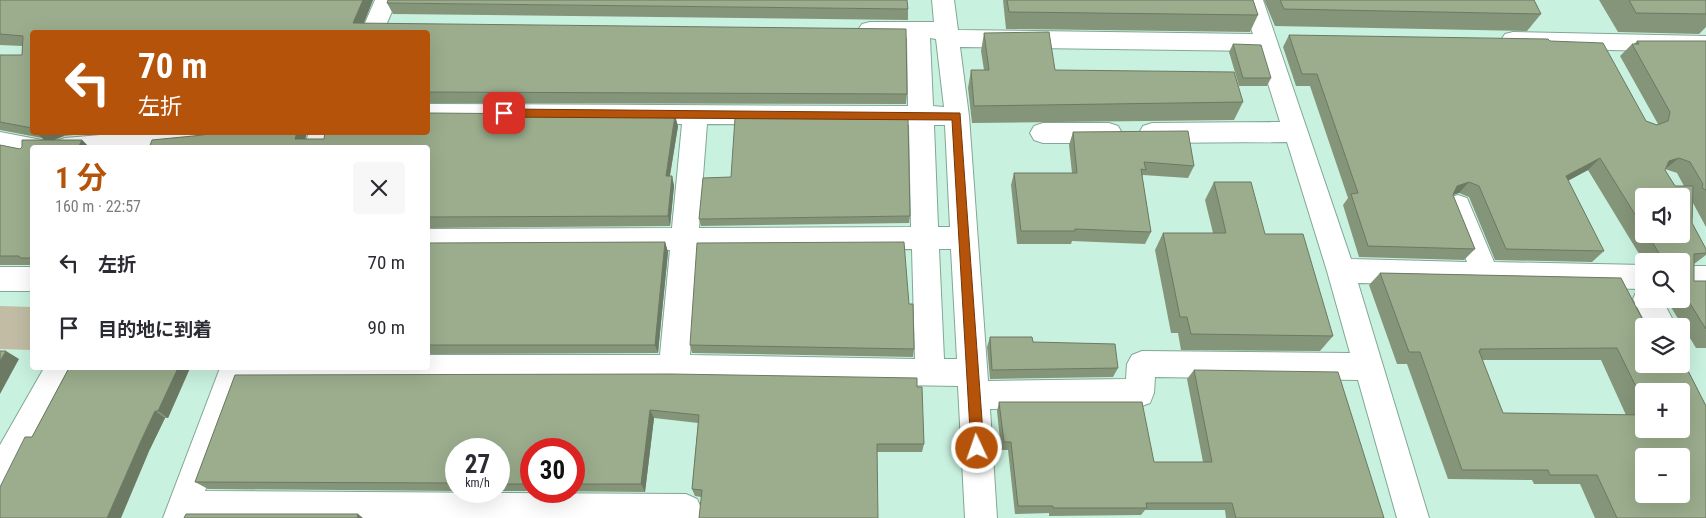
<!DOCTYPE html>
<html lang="ja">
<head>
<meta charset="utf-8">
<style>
	:root { --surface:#fff; --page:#f7f7f7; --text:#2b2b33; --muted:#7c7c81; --accent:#b45309 }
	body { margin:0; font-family:"Roboto Condensed","Noto Sans JP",sans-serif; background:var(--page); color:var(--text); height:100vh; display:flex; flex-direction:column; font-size:19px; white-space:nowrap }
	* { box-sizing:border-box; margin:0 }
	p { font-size:16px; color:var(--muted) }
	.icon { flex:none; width:28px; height:28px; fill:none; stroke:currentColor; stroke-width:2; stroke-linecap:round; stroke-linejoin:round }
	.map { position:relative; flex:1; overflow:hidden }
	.sheet { position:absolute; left:30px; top:145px; width:400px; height:225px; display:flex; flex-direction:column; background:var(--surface); border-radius:5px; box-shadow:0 5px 20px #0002 }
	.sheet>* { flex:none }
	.banner { position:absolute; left:30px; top:30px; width:400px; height:105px; border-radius:5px; box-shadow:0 5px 20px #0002; background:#b45309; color:#fff; overflow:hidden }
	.tools { position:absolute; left:1635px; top:188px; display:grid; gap:10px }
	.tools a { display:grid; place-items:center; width:55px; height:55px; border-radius:5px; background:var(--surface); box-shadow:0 5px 20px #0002; font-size:25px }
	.speed { position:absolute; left:445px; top:438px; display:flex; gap:10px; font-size:25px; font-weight:700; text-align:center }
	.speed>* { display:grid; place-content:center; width:65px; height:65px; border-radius:50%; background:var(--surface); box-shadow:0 5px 20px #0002; line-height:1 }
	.speed small { font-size:12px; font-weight:400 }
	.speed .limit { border:8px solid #d22; background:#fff; color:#111 }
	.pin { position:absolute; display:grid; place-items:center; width:42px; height:42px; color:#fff; margin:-21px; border-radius:10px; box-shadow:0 2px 8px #0006 }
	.me { position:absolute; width:55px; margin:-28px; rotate:357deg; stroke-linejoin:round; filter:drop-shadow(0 0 4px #0008) }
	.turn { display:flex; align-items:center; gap:18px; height:105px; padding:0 25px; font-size:22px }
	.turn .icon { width:65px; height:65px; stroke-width:2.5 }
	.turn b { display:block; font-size:35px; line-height:42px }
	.round { display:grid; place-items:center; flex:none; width:52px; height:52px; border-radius:5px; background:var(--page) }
	.head { display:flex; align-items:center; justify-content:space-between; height:85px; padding:0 25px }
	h1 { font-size:30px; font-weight:700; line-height:38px; color:var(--accent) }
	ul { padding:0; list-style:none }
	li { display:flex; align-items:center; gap:15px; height:65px; padding:0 25px }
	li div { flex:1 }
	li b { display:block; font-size:19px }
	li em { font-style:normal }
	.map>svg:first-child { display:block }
</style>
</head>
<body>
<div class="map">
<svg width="1706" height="518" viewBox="0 0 1706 518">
	<rect width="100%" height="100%" fill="#c9f1df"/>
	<path fill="#c1bca3" d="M 0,306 L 32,307 L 32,350 L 0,349 Z"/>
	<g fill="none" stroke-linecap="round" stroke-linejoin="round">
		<defs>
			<path id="minor" d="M 375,0 L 397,0 L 383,32 L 361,32 Z
				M 932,0 L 954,0 L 958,30 L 1253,34 L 1241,0 L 1263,0 L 1351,259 L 1467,262 L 1445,206 L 1449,198 L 1458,195 L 1467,198 L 1494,262 L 1644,265 L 1644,299 L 1662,299 L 1676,326 L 1647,326 L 1633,299 L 1637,290 L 1642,289 L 1358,283 L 1429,518 L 1397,518 L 1358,380 L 1155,377 L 1154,393 L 1150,403 L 1139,407 L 990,409 L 997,518 L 965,518 L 958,386 L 674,381 L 245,382 L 205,491 L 686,494 L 697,499 L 702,510 L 699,518 L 163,518 L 220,368 L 428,368 L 428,355 L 660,355 L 670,250 L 428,251 L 428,229 L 672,228 L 682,124 L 428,122 L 428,104 L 908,106 L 907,38 L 870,38 L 862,36 L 858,30 L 862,24 L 870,22 L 934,22 ZM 930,38 L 936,39 L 944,107 L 933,106 ZM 960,47 L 1258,51 L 1280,122 L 1152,123 L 1143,126 L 1139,133 L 1143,140 L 1152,143 L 1287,142 L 1327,271 L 1350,353 L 1142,351 L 1132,355 L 1127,364 L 1126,379 L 988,381 L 969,116 ZM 707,124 L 909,125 L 911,227 L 699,228 ZM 934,125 L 945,125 L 950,227 L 938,227 ZM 912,249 L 915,359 L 690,355 L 697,250 ZM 939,249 L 951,249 L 957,359 L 944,359 Z
				M 1513,32 L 1706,36 L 1706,52 L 1513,48 L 1505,46 L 1501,40 L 1505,34 Z
				M 1043,123 L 1109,123 L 1118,126 L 1122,133 L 1118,140 L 1109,143 L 1043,143 L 1034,140 L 1030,133 L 1034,126 Z
				M 0,132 L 47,141 L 50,148 L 32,148 L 32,157 L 0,152 Z
				M 135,132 L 234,132 L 231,139 C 182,154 105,148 53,148 L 56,141 L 65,138 Z
				M 309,132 L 334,132 L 330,148 L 304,148 Z
				M 1681,266 L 1706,266 L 1706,290 L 1681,290 Z
				M 0,267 L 32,267 L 32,291 L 0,291 Z
				M 44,368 L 74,368 L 11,487 L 0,491 L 0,445 Z"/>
		</defs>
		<use href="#minor" stroke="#81a796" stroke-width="2"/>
		<use href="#minor" fill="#fff" fill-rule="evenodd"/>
	</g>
	<path fill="#859579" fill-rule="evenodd" d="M 0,0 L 373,0 L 364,23 L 907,94 L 906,104 L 428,103 L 428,32 L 32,32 L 32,132 L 103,132 L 64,136 L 55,140 L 82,140 L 90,148 L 32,148 L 32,266 L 31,265 L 0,265 L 0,145 L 20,149 L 44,140 L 42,138 L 0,130 L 0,55 L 22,55 L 23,46 L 0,45 Z
		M 1003,0 L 1253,0 L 1258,15 L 1250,32 L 1006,29 Z
		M 1264,0 L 1534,0 L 1541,14 L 1527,31 L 1275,26 Z
		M 1599,0 L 1706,0 L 1706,27 L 1699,34 L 1618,32 Z
		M 387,3 L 908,9 L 908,20 L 393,14 Z
		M 984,33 L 1055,70 L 1243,102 L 1234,120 L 972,123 L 968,88 L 971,70 L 984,70 L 981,51 Z
		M 1289,35 L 1550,41 L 1646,121 L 1657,125 L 1658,124 L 1620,56 L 1632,44 L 1634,44 L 1637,41 L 1706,41 L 1706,227 L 1693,203 L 1692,223 L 1706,249 L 1706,255 L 1694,264 L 1694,281 L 1706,281 L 1706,348 L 1696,348 L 1666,299 L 1681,299 L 1681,261 L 1644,262 L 1588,170 L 1568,180 L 1604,251 L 1592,262 L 1495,260 L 1469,197 L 1459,193 L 1453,195 L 1475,249 L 1464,260 L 1359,257 L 1343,205 L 1348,198 L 1310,86 L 1296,86 L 1283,47 ZM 1665,169 L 1677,173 L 1684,186 L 1675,186 L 1665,170 ZM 1644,196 L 1681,234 L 1644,234 Z
		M 1233,44 L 1271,78 L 1267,86 L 1239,86 L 1229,52 Z
		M 678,126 L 670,176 L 672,176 L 674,186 L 670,226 L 428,228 L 428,148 L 149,148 L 307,132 L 305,139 L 324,139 Z
		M 1073,132 L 1194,166 L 1188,178 L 1143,175 L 1142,177 L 1151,232 L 1145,244 L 1072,241 L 1071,244 L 1017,244 L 1011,185 L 1014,173 L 1072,173 L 1069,145 Z
		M 1214,182 L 1265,234 L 1333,336 L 1320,351 L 1181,350 L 1178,333 L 1171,333 L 1155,250 L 1163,233 L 1213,233 L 1205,200 Z
		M 910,216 L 909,223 L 701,226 L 699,219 Z
		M 665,242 L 668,252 L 658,353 L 428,354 L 428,243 Z
		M 1380,273 L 1621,278 L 1646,326 L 1644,326 L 1644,364 L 1681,364 L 1682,359 L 1706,406 L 1706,518 L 1595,518 L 1580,484 L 1534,484 L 1532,480 L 1448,479 L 1407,364 L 1397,364 L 1369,285 ZM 1482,360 L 1601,360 L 1626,415 L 1503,413 ZM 1644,391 L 1681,391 L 1681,429 L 1644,429 ZM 1644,456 L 1681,456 L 1681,494 L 1644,494 Z
		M 909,304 L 914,349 L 913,357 L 692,353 L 690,345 Z
		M 990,337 L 1033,342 L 1118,368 L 1113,377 L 990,379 L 987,347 Z
		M 66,368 L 190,368 L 168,418 L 165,418 L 150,449 L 32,437 L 68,369 Z
		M 1194,370 L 1384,518 L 1226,518 L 1225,510 L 1145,510 L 1141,515 L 1049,516 L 1049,513 L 1015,514 L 1008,450 L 1001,450 L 997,411 L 999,402 L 1154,462 L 1203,462 L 1187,379 Z
		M 235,375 L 917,387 L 924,444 L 922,452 L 877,452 L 701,497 L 695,496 L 692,489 L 698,423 L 654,418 L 645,492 L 545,491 L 574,491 L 574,449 L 531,449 L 531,491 L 499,491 L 499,449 L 456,449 L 456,491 L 208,489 L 195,482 Z"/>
	<path fill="#6c7963" d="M 363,0 L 373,0 L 360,32 L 353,23 Z
		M 675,115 L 678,126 L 668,186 L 666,176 Z
		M 42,132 L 60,132 L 64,136 L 55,139 L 52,147 L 40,136 Z
		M 297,132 L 307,132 L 303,148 L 295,139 Z
		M 82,140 L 90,148 L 78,148 Z
		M 1600,158 L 1588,170 L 1555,188 L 1566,176 Z
		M 1679,158 L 1665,169 L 1669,161 Z
		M 672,176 L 674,186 L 670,226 L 668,216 Z
		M 1469,182 L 1459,193 L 1447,197 L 1457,186 Z
		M 665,242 L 668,252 L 658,353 L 655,345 Z
		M 6,351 L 19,359 L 0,394 L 0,361 Z
		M 178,368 L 190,368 L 168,418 L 158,411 Z
		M 650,410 L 654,418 L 645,492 L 641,484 Z
		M 155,411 L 165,418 L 150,449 L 121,518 L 107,518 L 140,443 Z
		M 358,514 L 363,518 L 357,518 Z"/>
	<path fill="#9bad8d" stroke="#6c7963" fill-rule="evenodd" d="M 0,0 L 363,0 L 353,23 L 906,29 L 907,94 L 428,92 L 428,32 L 32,32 L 32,128 L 0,122 L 0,55 L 22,55 L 23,36 L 0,34 Z
		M 388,0 L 907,0 L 908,9 L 387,3 Z
		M 1007,0 L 1253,0 L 1258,15 L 1009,12 Z
		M 1280,0 L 1534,0 L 1541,14 L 1284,9 Z
		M 1629,0 L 1706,0 L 1706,14 L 1636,13 Z
		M 1049,32 L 1055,70 L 1234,72 L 1243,102 L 974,106 L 971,70 L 989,70 L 984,33 Z
		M 1289,35 L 1548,39 L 1550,41 L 1603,43 L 1646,121 L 1657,125 L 1668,121 L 1670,112 L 1632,44 L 1639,44 L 1637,41 L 1706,41 L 1706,190 L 1702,188 L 1703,184 L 1690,162 L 1679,158 L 1669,161 L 1665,170 L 1675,186 L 1693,186 L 1692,223 L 1706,249 L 1706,253 L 1694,254 L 1694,281 L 1706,281 L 1706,329 L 1681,289 L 1681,261 L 1664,261 L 1647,234 L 1681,234 L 1681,196 L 1644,196 L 1644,229 L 1600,158 L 1566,176 L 1604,251 L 1506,249 L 1479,186 L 1469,182 L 1457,186 L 1453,195 L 1475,249 L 1368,246 L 1351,194 L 1358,193 L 1317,74 L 1302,74 Z
		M 1233,44 L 1261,45 L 1271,78 L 1243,78 Z
		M 428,113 L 675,115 L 666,176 L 672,176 L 668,216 L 428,217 L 428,148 L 149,148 L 152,140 L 203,135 L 212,132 L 297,132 L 295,139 L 324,139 L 325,132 L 428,132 Z
		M 735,118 L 908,119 L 910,216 L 699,219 L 703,178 L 731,177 Z
		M 1188,131 L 1194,166 L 1144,162 L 1146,170 L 1141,169 L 1151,232 L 1075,229 L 1075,231 L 1021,231 L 1014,173 L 1077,173 L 1073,132 Z
		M 38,132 L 42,132 L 40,136 Z
		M 22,140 L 82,140 L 78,148 L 32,148 L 32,258 L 21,258 L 19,256 L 0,256 L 0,145 L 20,149 L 22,147 Z
		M 1214,182 L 1251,182 L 1265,234 L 1303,234 L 1333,336 L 1191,334 L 1187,317 L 1180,317 L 1163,233 L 1226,233 Z
		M 665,242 L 655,345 L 428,345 L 428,243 Z
		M 904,242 L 909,304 L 913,304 L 914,349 L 690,345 L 697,243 Z
		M 1380,273 L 1621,278 L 1646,326 L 1644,326 L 1644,364 L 1681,364 L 1682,359 L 1706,406 L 1706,518 L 1617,518 L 1597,475 L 1550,475 L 1548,470 L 1462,470 L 1420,352 L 1409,352 ZM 1617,348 L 1644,403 L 1644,391 L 1681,391 L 1681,429 L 1644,429 L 1644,415 L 1503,413 L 1479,351 L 1480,351 L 1480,349 ZM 1644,456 L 1681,456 L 1681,494 L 1644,494 Z
		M 990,337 L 1032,337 L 1033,342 L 1115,344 L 1118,368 L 992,370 Z
		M 0,351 L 6,351 L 0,361 Z
		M 69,368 L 178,368 L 158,411 L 155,411 L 140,443 L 107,518 L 0,518 L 0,487 L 25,437 L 32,437 Z
		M 1194,370 L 1338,372 L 1384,518 L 1236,518 L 1232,503 L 1146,503 L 1147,508 L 1053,508 L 1053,506 L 1018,506 L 1011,442 L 1004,442 L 999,402 L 1142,402 L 1154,462 L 1212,462 Z
		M 671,374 L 917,378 L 917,387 L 922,387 L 924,444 L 877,444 L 878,518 L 699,518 L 702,490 L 692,489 L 699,415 L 650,410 L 641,484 L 574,484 L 574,449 L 531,449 L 531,484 L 499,484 L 499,449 L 456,449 L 456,483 L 195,482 L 235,375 Z
		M 186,514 L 358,514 L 357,518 L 184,518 Z"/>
	<path fill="#b45309" stroke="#753606" d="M 504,109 L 960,113 L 984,448 L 982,452 L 977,454 L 973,452 L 971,448 L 952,120 L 504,117 L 499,113 Z"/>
</svg>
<div class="tools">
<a><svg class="icon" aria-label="sound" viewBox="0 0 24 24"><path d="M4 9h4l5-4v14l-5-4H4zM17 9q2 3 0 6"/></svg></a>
<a><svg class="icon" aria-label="search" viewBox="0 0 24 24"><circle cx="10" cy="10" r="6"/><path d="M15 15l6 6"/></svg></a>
<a><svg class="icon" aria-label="layers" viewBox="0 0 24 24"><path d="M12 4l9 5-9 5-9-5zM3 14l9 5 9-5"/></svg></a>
<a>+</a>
<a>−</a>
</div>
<div class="speed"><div>27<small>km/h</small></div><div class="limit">30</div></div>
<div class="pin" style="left:504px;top:113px;background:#d93025"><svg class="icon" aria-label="arrive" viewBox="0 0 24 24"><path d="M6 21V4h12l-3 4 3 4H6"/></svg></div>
<svg class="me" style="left:977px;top:448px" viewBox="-20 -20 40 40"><circle r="17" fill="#b45309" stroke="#fff" stroke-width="3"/><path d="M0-11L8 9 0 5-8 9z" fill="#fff"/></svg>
<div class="banner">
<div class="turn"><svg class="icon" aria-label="left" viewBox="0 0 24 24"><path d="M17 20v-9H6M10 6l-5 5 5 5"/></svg><div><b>70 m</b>左折</div></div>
</div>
<section class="sheet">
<div class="head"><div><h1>1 分</h1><p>160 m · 22:57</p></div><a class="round"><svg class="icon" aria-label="close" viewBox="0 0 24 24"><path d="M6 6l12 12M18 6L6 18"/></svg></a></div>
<ul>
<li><svg class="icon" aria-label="left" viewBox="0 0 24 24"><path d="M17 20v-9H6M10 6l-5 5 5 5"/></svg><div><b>左折</b></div><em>70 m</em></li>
<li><svg class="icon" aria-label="arrive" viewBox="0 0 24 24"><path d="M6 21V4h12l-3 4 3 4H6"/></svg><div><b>目的地に到着</b></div><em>90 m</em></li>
</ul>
</section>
</div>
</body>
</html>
